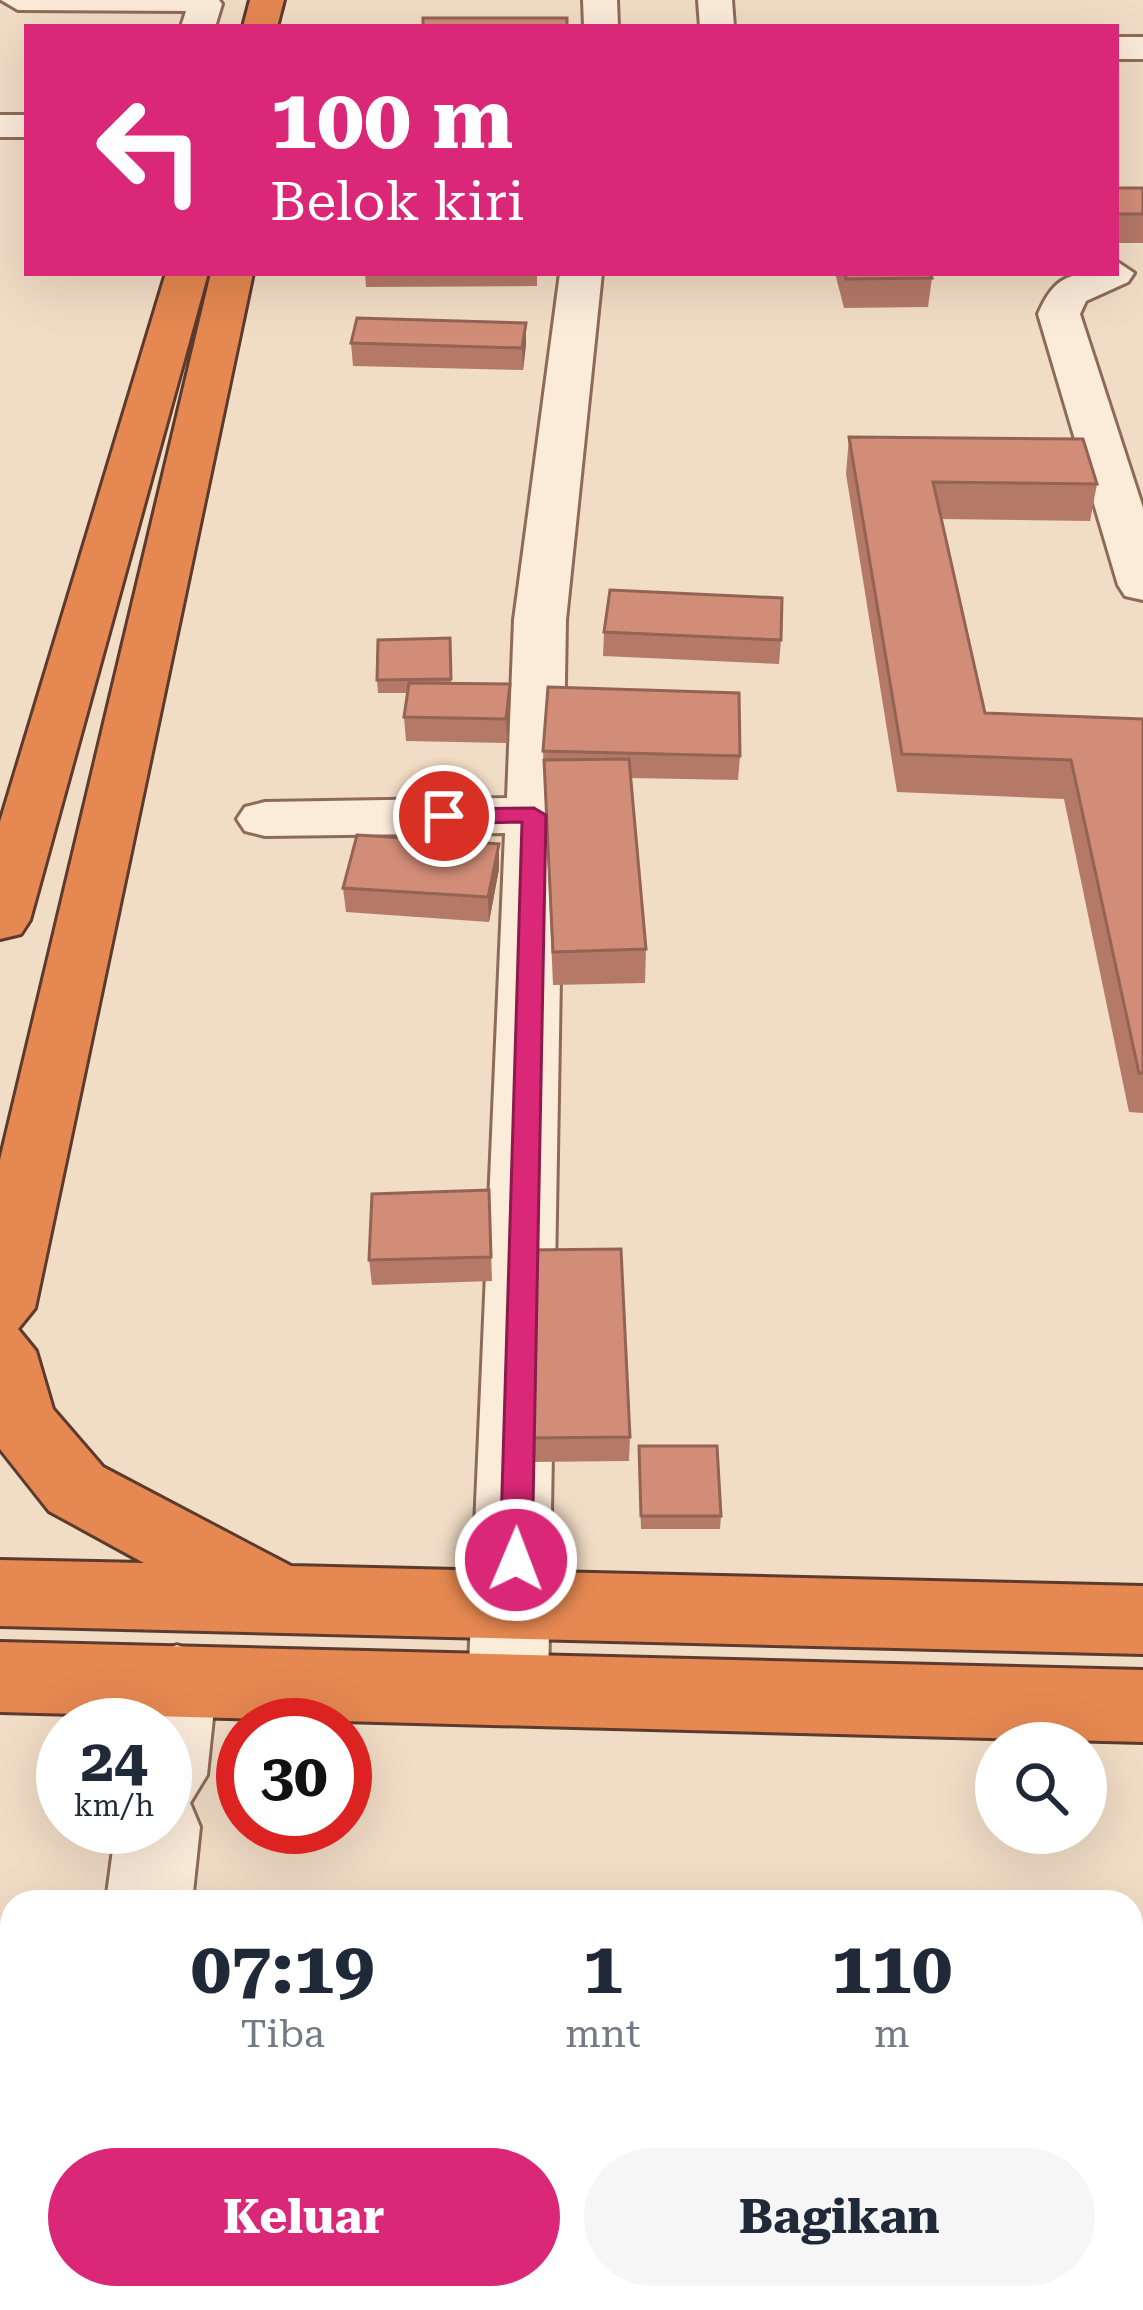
<!DOCTYPE html>
<html lang="id">
<head>
<meta charset="utf-8">
<style>
	:root { --surface:#fff; --page:#f6f6f7; --text:#1f2937; --muted:#747a83; --accent:#db2777 }
	body { margin:0; font-family:"Roboto Serif",serif; background:var(--page); color:var(--text); height:100vh; display:flex; flex-direction:column; font-size:45px; white-space:nowrap }
	* { box-sizing:border-box; margin:0 }
	p { font-size:39px; color:var(--muted) }
	.icon { flex:none; width:66px; height:66px; fill:none; stroke:currentColor; stroke-width:2; stroke-linecap:round; stroke-linejoin:round }
	.map { position:relative; flex:1; overflow:hidden }
	.sheet { position:absolute; left:0px; top:1890px; width:1143px; height:420px; display:flex; flex-direction:column; background:var(--surface); border-radius:36px 36px 0 0; box-shadow:0 12px 48px #0002 }
	.sheet>* { flex:none }
	.guide { position:absolute; left:24px; top:24px; width:1095px; height:252px; border-radius:0px; box-shadow:0 12px 48px #0002; background:#db2777; color:#fff; overflow:hidden }
	.tools { position:absolute; left:975px; top:1722px; display:grid; gap:24px }
	.tools a { display:grid; place-items:center; width:132px; height:132px; border-radius:50%; background:var(--surface); box-shadow:0 12px 48px #0002; font-size:60px }
	.speed { position:absolute; left:36px; top:1698px; display:flex; gap:24px; font-size:60px; font-weight:700; text-align:center }
	.speed>* { display:grid; place-content:center; width:156px; height:156px; border-radius:50%; background:var(--surface); box-shadow:0 12px 48px #0002; line-height:1 }
	.speed small { font-size:30px; font-weight:400 }
	.speed .limit { border:18px solid #d22; background:#fff; color:#111 }
	.pin { position:absolute; display:grid; place-items:center; width:102px; height:102px; color:#fff; margin:-51px; border:6px solid #fff; border-radius:50%; box-shadow:0 3px 12px #0007 }
	.me { position:absolute; width:132px; margin:-66px; rotate:1deg; stroke-linejoin:round; filter:drop-shadow(0 0 9px #0008) }
	.turn { display:flex; align-items:center; gap:42px; height:252px; padding:0 48px; font-size:54px }
	.turn .icon { width:156px; height:156px; stroke-width:2.5 }
	.turn b { display:block; font-size:84px; line-height:102px }
	.eta { display:flex; justify-content:space-evenly; align-items:center; height:204px; text-align:center }
	.eta b { font-size:72px; font-weight:700; line-height:84px }
	.action { display:flex; gap:24px; margin-top:auto; padding:24px 48px }
	.action a { flex:1; height:138px; border-radius:72px; background:var(--accent); color:#fff; font-size:48px; font-weight:700; line-height:138px; text-align:center }
	.action a+a { background:var(--page); color:var(--text) }
	.map>svg:first-child { display:block }
</style>
</head>
<body>
<div class="map">
<svg width="1143" height="2310" viewBox="0 0 1143 2310">
	<rect width="100%" height="100%" fill="#f1dcc5"/>
	<g fill="none" stroke-linecap="round" stroke-linejoin="round">
		<defs>
			<path id="minor" d="M 1,0 L 219,0 L 222,4 L 215,27 L 181,27 L 186,11 L 18,10 Z
				M 583,0 L 617,0 L 618,27 L 584,27 Z
				M 698,0 L 732,0 L 734,27 L 700,27 Z
				M 1116,37 L 1143,37 L 1143,59 L 1116,59 Z
				M 0,115 L 27,115 L 27,137 L 0,137 Z
				M 1116,261 L 1134,273 L 1128,282 L 1086,301 L 1080,314 L 1143,508 L 1143,600 L 1125,596 L 1118,585 L 1038,314 C 1056,272 1073,273 1116,273 Z
				M 560,273 L 602,273 L 566,620 L 548,1689 L 537,1714 L 508,1725 L 479,1714 L 468,1689 L 505,833 L 265,836 L 245,831 L 237,819 L 245,807 L 265,802 L 507,798 L 514,620 Z
				M 177,1645 L 205,1655 L 217,1680 L 207,1775 L 190,1803 L 200,1827 L 192,1902 L 106,1902 L 116,1827 L 165,1827 L 165,1725 L 130,1725 L 137,1680 L 149,1655 Z
				M 49,2298 L 147,2298 L 146,2310 L 48,2310 Z"/>
			<path id="highway" d="M 250,0 L 284,0 L 277,27 L 243,27 Z
				M 166,273 L 208,273 L 30,920 L 21,934 L 0,939 L 0,822 Z
				M 211,273 L 253,273 L 35,1308 L 18,1329 L 36,1351 L 53,1409 L 103,1467 L 291,1566 L 1143,1586 L 1143,1654 L 0,1626 L 0,1560 L 144,1563 L 49,1511 L 0,1449 L 0,1160 Z
				M 0,1642 L 1143,1670 L 1143,1742 L 0,1712 Z"/>
		</defs>
		<use href="#minor" stroke="#8e6b59" stroke-width="6"/>
		<use href="#highway" stroke="#5c3a2e" stroke-width="6"/>
		<use href="#minor" fill="#fbebd9" fill-rule="evenodd"/>
		<use href="#highway" fill="#e58851" fill-rule="evenodd"/>
	</g>
	<path fill="#b57967" d="M 1116,188 L 1143,188 L 1143,243 L 1116,243 Z
		M 365,273 L 537,273 L 537,286 L 366,287 Z
		M 835,273 L 930,273 L 932,278 L 928,307 L 844,308 Z
		M 351,343 L 526,345 L 523,370 L 353,366 Z
		M 849,437 L 1097,484 L 1090,521 L 941,519 L 985,713 L 1143,719 L 1143,1113 L 1129,1112 L 1064,799 L 897,792 L 846,474 Z
		M 604,632 L 781,640 L 779,664 L 603,656 Z
		M 450,638 L 451,684 L 510,684 L 510,708 L 507,743 L 406,741 L 404,717 L 407,693 L 378,693 L 377,680 Z
		M 543,751 L 740,756 L 738,780 L 630,778 L 646,949 L 645,983 L 553,985 Z
		M 499,869 L 489,922 L 346,912 L 343,888 Z
		M 489,1190 L 492,1281 L 372,1285 L 369,1260 Z
		M 526,1250 L 630,1437 L 629,1461 L 528,1462 Z
		M 639,1459 L 721,1516 L 720,1529 L 641,1529 Z"/>
	<path fill="#936354" d="M 526,323 L 526,345 L 523,370 L 522,348 Z
		M 510,684 L 510,708 L 507,743 L 506,719 Z
		M 499,844 L 499,869 L 489,922 L 488,897 Z"/>
	<path fill="#d28d78" stroke="#936354" stroke-width="3" d="M 423,18 L 567,18 L 567,27 L 423,27 Z
		M 1116,188 L 1143,188 L 1143,214 L 1116,214 Z
		M 845,273 L 930,273 L 932,278 L 846,279 Z
		M 357,318 L 526,323 L 522,348 L 351,343 Z
		M 849,437 L 1083,439 L 1097,484 L 933,482 L 985,713 L 1143,719 L 1143,1073 L 1139,1073 L 1071,760 L 902,754 Z
		M 610,590 L 782,598 L 781,640 L 604,632 Z
		M 450,638 L 451,679 L 377,680 L 378,640 Z
		M 409,683 L 510,684 L 506,719 L 404,717 Z
		M 548,687 L 739,693 L 740,756 L 543,751 Z
		M 629,759 L 646,949 L 553,952 L 544,760 Z
		M 357,835 L 499,844 L 488,897 L 343,888 Z
		M 489,1190 L 491,1257 L 369,1260 L 372,1194 Z
		M 621,1249 L 630,1437 L 528,1438 L 526,1250 Z
		M 639,1446 L 717,1446 L 721,1516 L 641,1516 Z"/>
	<path fill="#db2777" stroke="#8e194d" stroke-width="3" d="M 534,808 L 546,815 L 532,1560 L 527,1569 L 504,1569 L 500,1560 L 522,822 L 444,824 L 433,816 L 444,809 Z"/>
</svg>
<div class="tools">
<a><svg class="icon" aria-label="search" viewBox="0 0 24 24"><circle cx="10" cy="10" r="6"/><path d="M15 15l6 6"/></svg></a>
</div>
<div class="speed"><div>24<small>km/h</small></div><div class="limit">30</div></div>
<div class="pin" style="left:444px;top:816px;background:#d93025"><svg class="icon" aria-label="arrive" viewBox="0 0 24 24"><path d="M6 21V4h12l-3 4 3 4H6"/></svg></div>
<svg class="me" style="left:516px;top:1560px" viewBox="-20 -20 40 40"><circle r="17" fill="#db2777" stroke="#fff" stroke-width="3"/><path d="M0-11L8 9 0 5-8 9z" fill="#fff"/></svg>
<div class="guide">
<div class="turn"><svg class="icon" aria-label="left" viewBox="0 0 24 24"><path d="M17 20v-9H6M10 6l-5 5 5 5"/></svg><div><b>100 m</b>Belok kiri</div></div>
</div>
<section class="sheet">
<div class="eta">
<div><b>07:19</b><p>Tiba</p></div>
<div><b>1</b><p>mnt</p></div>
<div><b>110</b><p>m</p></div>
</div>
<div class="action"><a>Keluar</a><a>Bagikan</a></div>
</section>
</div>
</body>
</html>
